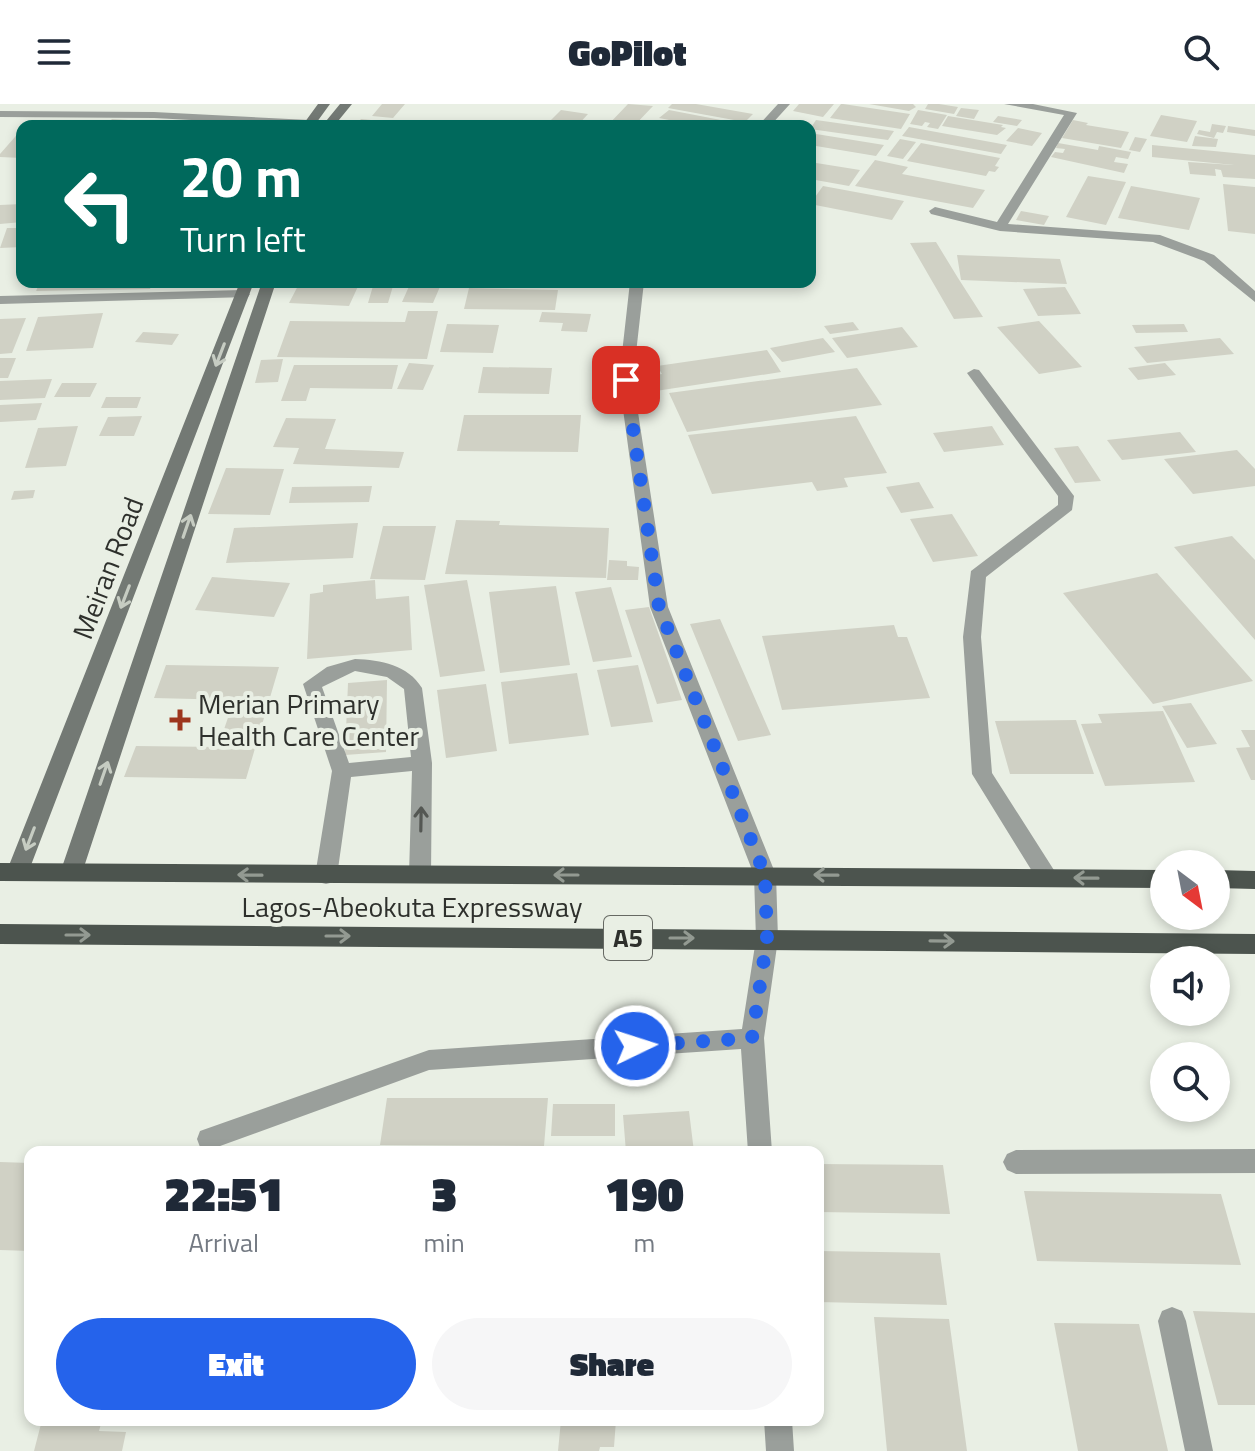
<!DOCTYPE html>
<html lang="en">
<head>
<meta charset="utf-8">
<style>
	:root { --surface:#fff; --page:#f6f6f7; --text:#1f2937; --muted:#747a83; --accent:#2563eb }
	body { margin:0; font-family:"Titillium Web",sans-serif; background:var(--page); color:var(--text); height:100vh; display:flex; flex-direction:column; font-size:30px; white-space:nowrap }
	* { box-sizing:border-box; margin:0 }
	p { font-size:26px; color:var(--muted) }
	.icon { flex:none; width:44px; height:44px; fill:none; stroke:currentColor; stroke-width:2; stroke-linecap:round; stroke-linejoin:round }
	.map { position:relative; flex:1; overflow:hidden }
	.sheet { position:absolute; left:24px; top:1042px; width:800px; height:280px; display:flex; flex-direction:column; background:var(--surface); border-radius:16px; box-shadow:0 4px 12px #0003 }
	.sheet>* { flex:none }
	.guide { position:absolute; left:16px; top:16px; width:800px; height:168px; border-radius:16px; box-shadow:0 4px 12px #0003; background:#00695c; color:#fff; overflow:hidden }
	.needle { width:52px; rotate:148deg }
	.buttons { position:absolute; left:1150px; top:746px; display:grid; gap:16px }
	.buttons a { display:grid; place-items:center; width:80px; height:80px; border-radius:50%; background:var(--surface); box-shadow:0 4px 12px #0003; font-size:40px }
	.pin { position:absolute; display:grid; place-items:center; width:68px; height:68px; color:#fff; margin:-34px; border-radius:16px; box-shadow:0 4px 12px #0006 }
	.me { position:absolute; width:88px; margin:-44px; rotate:86deg; stroke-linejoin:round; filter:drop-shadow(0 0 6px #0008) }
	.turn { display:flex; align-items:center; gap:28px; height:168px; padding:0 32px; font-size:36px }
	.turn .icon { width:104px; height:104px; stroke-width:2.5 }
	.turn b { display:block; font-size:56px; line-height:68px }
	.eta { display:flex; justify-content:space-evenly; align-items:center; height:136px; text-align:center }
	.eta b { font-size:48px; font-weight:800; line-height:56px }
	.primary-button { display:flex; gap:16px; margin-top:auto; padding:16px 32px }
	.primary-button a { flex:1; height:92px; border-radius:48px; background:var(--accent); color:#fff; font-size:32px; font-weight:800; line-height:92px; text-align:center }
	.primary-button a+a { background:var(--page); color:var(--text) }
	header { display:flex; justify-content:space-between; align-items:center; height:104px; padding:0 32px; background:var(--surface); font-size:36px; font-weight:800 }
	.map>svg:first-child { display:block }
</style>
</head>
<body>
<header><svg class="icon" aria-label="menu" viewBox="0 0 24 24"><path d="M4 6h16M4 12h16M4 18h16"/></svg>GoPilot<svg class="icon" aria-label="search" viewBox="0 0 24 24"><circle cx="10" cy="10" r="6"/><path d="M15 15l6 6"/></svg></header>
<div class="map">
<svg width="1255" height="1347" viewBox="0 0 1255 1347">
	<rect width="100%" height="100%" fill="#e9efe4"/>
	<path fill="#d0d1c5" d="M 382,0 L 405,0 L 393,14 L 372,12 Z
		M 628,0 L 653,2 L 634,22 L 607,22 Z
		M 672,0 L 696,0 L 753,10 L 745,18 L 668,4 Z
		M 799,0 L 834,0 L 823,13 L 793,7 Z
		M 841,0 L 843,0 L 910,10 L 901,25 L 830,14 Z
		M 869,0 L 913,0 L 916,3 L 909,7 Z
		M 928,0 L 939,0 L 958,3 L 954,10 L 925,5 Z
		M 961,4 L 979,6 L 974,15 L 956,12 Z
		M 561,6 L 588,10 L 577,22 L 545,22 Z
		M 669,6 L 726,17 L 720,22 L 700,22 L 659,14 Z
		M 918,6 L 947,11 L 938,25 L 927,23 L 930,19 L 925,18 L 922,22 L 910,20 Z
		M 1161,11 L 1197,17 L 1187,38 L 1150,32 Z
		M 948,12 L 1003,21 L 1001,23 L 1006,24 L 997,31 L 942,22 Z
		M 998,12 L 1022,16 L 1017,22 L 993,18 Z
		M 112,15 L 177,19 L 174,22 L 105,22 Z
		M 361,15 L 392,18 L 388,22 L 355,22 Z
		M 816,16 L 894,27 L 888,36 L 810,25 Z
		M 1073,16 L 1088,19 L 1086,21 L 1129,28 L 1121,44 L 1062,34 Z
		M 1212,20 L 1226,22 L 1223,29 L 1217,28 L 1214,34 L 1197,30 L 1199,26 L 1210,28 Z
		M 1228,22 L 1255,26 L 1255,32 L 1227,28 Z
		M 909,23 L 1007,41 L 1001,50 L 902,32 Z
		M 1018,24 L 1042,29 L 1032,42 L 1006,37 Z
		M 22,25 L 22,54 L 0,53 L 0,50 Z
		M 810,29 L 884,41 L 876,52 L 810,41 Z
		M 1195,32 L 1218,35 L 1216,43 L 1192,42 Z
		M 1135,33 L 1147,35 L 1140,48 L 1129,46 Z
		M 900,35 L 916,38 L 903,55 L 887,52 Z
		M 921,39 L 1000,54 L 995,62 L 999,63 L 995,68 L 989,67 L 986,72 L 907,57 Z
		M 1058,39 L 1098,46 L 1099,42 L 1131,48 L 1128,55 L 1116,53 L 1114,58 L 1128,60 L 1124,69 L 1051,53 L 1055,48 L 1063,49 L 1065,45 L 1056,44 Z
		M 1152,41 L 1255,51 L 1255,75 L 1223,73 L 1221,66 L 1215,65 L 1216,72 L 1190,70 L 1188,58 L 1234,61 L 1152,53 Z
		M 875,56 L 908,63 L 902,70 L 985,86 L 973,104 L 855,82 Z
		M 810,58 L 860,66 L 849,82 L 810,75 Z
		M 1088,72 L 1126,78 L 1106,121 L 1066,113 Z
		M 1223,80 L 1255,83 L 1255,130 L 1228,127 Z
		M 823,82 L 904,97 L 892,116 L 810,100 Z
		M 1131,82 L 1200,94 L 1189,126 L 1118,114 Z
		M 22,100 L 22,118 L 0,120 L 0,101 Z
		M 1021,107 L 1049,112 L 1044,121 L 1016,116 Z
		M 7,124 L 22,124 L 22,143 L 0,144 Z
		M 936,138 L 958,174 L 983,213 L 954,215 L 910,139 Z
		M 957,151 L 1060,155 L 1067,180 L 961,176 Z
		M 40,178 L 153,178 L 150,185 L 36,187 Z
		M 300,178 L 360,178 L 349,202 L 289,199 Z
		M 411,178 L 442,178 L 433,199 L 402,198 Z
		M 528,178 L 587,178 L 586,184 L 527,182 Z
		M 373,182 L 393,182 L 388,199 L 368,199 Z
		M 1065,183 L 1081,210 L 1038,212 L 1023,185 Z
		M 469,184 L 558,186 L 555,206 L 464,205 Z
		M 408,207 L 438,207 L 427,255 L 277,253 L 290,217 L 405,218 Z
		M 542,208 L 591,210 L 587,228 L 561,227 L 563,219 L 539,218 Z
		M 103,209 L 93,244 L 26,247 L 38,213 Z
		M 26,214 L 12,249 L 0,250 L 0,215 Z
		M 1039,217 L 1082,263 L 1039,270 L 997,223 Z
		M 853,218 L 859,226 L 830,230 L 824,222 Z
		M 447,220 L 499,221 L 493,249 L 440,248 Z
		M 1184,220 L 1188,228 L 1136,229 L 1132,221 Z
		M 902,223 L 918,243 L 847,254 L 832,234 Z
		M 143,228 L 179,230 L 172,241 L 135,238 Z
		M 823,234 L 835,248 L 782,258 L 770,244 Z
		M 1220,234 L 1234,250 L 1147,259 L 1134,243 Z
		M 767,246 L 781,268 L 636,290 L 628,275 L 662,270 L 657,262 Z
		M 0,254 L 16,254 L 8,274 L 0,274 Z
		M 283,255 L 278,278 L 255,279 L 261,256 Z
		M 409,259 L 434,261 L 423,286 L 397,285 Z
		M 1165,259 L 1176,271 L 1138,276 L 1128,264 Z
		M 294,261 L 398,261 L 392,285 L 310,284 L 306,297 L 281,297 Z
		M 483,263 L 552,264 L 549,290 L 478,289 Z
		M 857,264 L 882,301 L 687,328 L 669,289 Z
		M 52,275 L 45,294 L 0,296 L 0,277 Z
		M 62,279 L 97,279 L 90,293 L 54,293 Z
		M 106,293 L 141,293 L 137,304 L 101,304 Z
		M 42,299 L 36,316 L 0,318 L 0,301 Z
		M 464,311 L 581,311 L 578,348 L 457,347 Z
		M 142,312 L 134,332 L 99,332 L 108,313 Z
		M 856,312 L 887,369 L 844,374 L 848,383 L 817,387 L 812,378 L 712,390 L 688,331 Z
		M 286,314 L 336,315 L 325,345 L 404,348 L 399,364 L 293,360 L 299,344 L 273,343 Z
		M 78,322 L 66,362 L 25,364 L 38,324 Z
		M 992,322 L 1004,341 L 944,348 L 933,329 Z
		M 1180,328 L 1196,348 L 1122,356 L 1107,336 Z
		M 1078,342 L 1101,377 L 1075,379 L 1054,344 Z
		M 1237,346 L 1255,365 L 1255,382 L 1193,390 L 1164,355 Z
		M 226,364 L 284,365 L 270,411 L 208,410 Z
		M 919,378 L 934,404 L 901,409 L 886,383 Z
		M 372,382 L 369,398 L 289,399 L 292,383 Z
		M 35,386 L 33,394 L 11,396 L 14,387 Z
		M 952,410 L 978,452 L 933,458 L 910,415 Z
		M 456,416 L 500,417 L 499,421 L 609,424 L 606,474 L 445,470 Z
		M 358,419 L 353,454 L 226,459 L 234,424 Z
		M 383,422 L 436,422 L 425,476 L 370,475 Z
		M 1232,432 L 1255,456 L 1255,536 L 1174,443 Z
		M 609,456 L 627,457 L 627,462 L 639,463 L 638,476 L 607,476 Z
		M 1157,469 L 1253,577 L 1153,600 L 1063,489 Z
		M 212,473 L 290,479 L 274,513 L 195,506 Z
		M 375,476 L 376,495 L 409,492 L 412,546 L 307,555 L 310,490 L 323,488 L 323,481 Z
		M 467,476 L 485,567 L 440,573 L 424,481 Z
		M 556,482 L 570,561 L 500,569 L 489,488 Z
		M 611,483 L 632,553 L 593,558 L 575,488 Z
		M 649,503 L 682,596 L 657,600 L 625,506 Z
		M 720,515 L 771,631 L 738,637 L 690,520 Z
		M 894,521 L 898,533 L 907,533 L 930,594 L 782,606 L 762,532 Z
		M 166,561 L 279,563 L 246,675 L 124,673 L 136,642 L 218,643 L 234,596 L 154,594 Z
		M 638,561 L 653,618 L 611,623 L 597,566 Z
		M 577,569 L 589,631 L 509,640 L 501,578 Z
		M 387,576 L 386,648 L 345,651 L 348,579 Z
		M 486,580 L 497,647 L 446,654 L 437,586 Z
		M 1191,599 L 1217,640 L 1187,644 L 1162,602 Z
		M 1163,607 L 1195,678 L 1105,682 L 1081,620 L 1102,619 L 1098,610 Z
		M 1076,616 L 1094,670 L 1010,670 L 995,617 Z
		M 1241,626 L 1255,626 L 1255,676 L 1251,676 L 1236,644 L 1250,643 Z
		M 387,994 L 548,994 L 544,1042 L 380,1041 Z
		M 553,1000 L 615,1000 L 615,1032 L 551,1032 Z
		M 689,1007 L 694,1048 L 626,1048 L 623,1011 Z
		M 0,1058 L 30,1059 L 30,1147 L 0,1146 Z
		M 818,1060 L 943,1061 L 950,1110 L 818,1108 Z
		M 1024,1087 L 1221,1090 L 1241,1161 L 1037,1157 Z
		M 818,1147 L 940,1149 L 947,1201 L 818,1198 Z
		M 1193,1207 L 1255,1209 L 1255,1301 L 1218,1301 Z
		M 874,1213 L 949,1215 L 967,1347 L 887,1347 Z
		M 1054,1219 L 1139,1220 L 1168,1347 L 1078,1347 Z
		M 42,1316 L 102,1316 L 99,1327 L 126,1328 L 122,1347 L 34,1347 Z
		M 561,1316 L 616,1316 L 614,1343 L 600,1343 L 599,1347 L 558,1347 Z"/>
	<g fill="none" stroke-linecap="round" stroke-linejoin="round">
		<path fill="#9a9f9b" fill-rule="evenodd" d="M 778,0 L 790,0 L 770,22 L 758,22 Z
			M 974,265 L 979,266 L 1074,392 L 1072,406 L 986,473 L 981,533 L 992,669 L 1059,774 L 1056,780 L 1048,782 L 1040,780 L 972,670 L 963,533 L 971,467 L 1058,401 L 1058,392 L 967,269 Z
			M 355,555 C 381,556 408,561 422,584 L 432,659 L 431,771 L 428,777 L 420,779 L 412,777 L 409,771 L 412,667 L 351,673 L 337,772 L 334,778 L 326,780 L 318,778 L 315,772 L 332,667 L 303,580 L 327,563 ZM 355,567 L 387,573 L 404,585 L 411,653 L 349,659 L 322,583 Z
			M 1255,1045 L 1255,1069 L 1016,1070 L 1007,1066 L 1003,1058 L 1007,1050 L 1016,1046 Z
			M 1172,1203 L 1182,1207 L 1186,1217 L 1213,1347 L 1185,1347 L 1158,1217 L 1162,1207 Z"/>
		<path fill="#9a9f9b" fill-rule="evenodd" d="M 1004,0 L 1033,0 L 1077,9 L 1008,120 L 1160,131 L 1214,151 L 1255,187 L 1255,198 L 1204,157 L 1153,138 L 1000,127 L 931,110 L 929,107 L 935,103 L 997,118 L 1064,11 Z
			M 0,7 L 154,8 L 329,17 L 335,20 L 302,22 L 154,14 L 0,13 Z
			M 630,178 L 644,178 L 633,276 L 668,503 L 776,771 L 778,835 L 764,934 L 772,1048 L 748,1048 L 741,945 L 429,966 L 209,1046 L 200,1043 L 197,1035 L 200,1027 L 429,946 L 742,925 L 756,835 L 754,771 L 650,503 L 619,276 Z
			M 243,186 L 250,190 L 248,193 L 0,200 L 0,192 Z
			M 764,1316 L 792,1316 L 794,1347 L 766,1347 Z"/>
		<path fill="#737974" fill-rule="evenodd" d="M 318,0 L 330,0 L 314,22 L 302,22 Z
			M 340,0 L 352,0 L 334,22 L 322,22 Z
			M 240,178 L 254,178 L 28,769 L 25,775 L 17,777 L 9,775 L 6,769 Z
			M 262,178 L 276,178 L 82,769 L 79,775 L 71,777 L 63,775 L 60,769 Z"/>
		<path fill="#4c544e" fill-rule="evenodd" d="M 0,759 L 1164,766 L 1164,784 L 0,777 Z
			M 1216,766 L 1255,767 L 1255,785 L 1216,784 Z
			M 0,820 L 1255,830 L 1255,850 L 0,840 Z"/>
	</g>
	<defs><path id="oneway-shaft" d="M-6 0H5M1.5-3L5.5 0L1.5 3" fill="none" stroke-width="1.6" stroke-linecap="round" stroke-linejoin="round" transform="scale(2)"/></defs>
	<g stroke="#c6ccc2">
		<use href="#oneway-shaft" transform="translate(220 251) rotate(111)"/>
		<use href="#oneway-shaft" transform="translate(187 422) rotate(-71)"/>
		<use href="#oneway-shaft" transform="translate(125 493) rotate(111)"/>
		<use href="#oneway-shaft" transform="translate(104 669) rotate(-71)"/>
		<use href="#oneway-shaft" transform="translate(30 735) rotate(111)"/>
	</g>
	<use stroke="#545753" href="#oneway-shaft" transform="translate(421 715) rotate(-89)"/>
	<g stroke="#939a92">
		<use href="#oneway-shaft" transform="translate(250 771) rotate(-179)"/>
		<use href="#oneway-shaft" transform="translate(566 771) rotate(180)"/>
		<use href="#oneway-shaft" transform="translate(826 771) rotate(-179)"/>
		<use href="#oneway-shaft" transform="translate(1086 774) rotate(-179)"/>
		<use href="#oneway-shaft" transform="translate(78 831)"/>
		<use href="#oneway-shaft" transform="translate(338 832)"/>
		<use href="#oneway-shaft" transform="translate(682 834)"/>
		<use href="#oneway-shaft" transform="translate(942 837) rotate(1)"/>
	</g>
	<g fill="none" stroke-linecap="round" stroke-linejoin="round">
		<path stroke="#2563eb" stroke-width="14" stroke-dasharray="0 25.2" d="M 626,276 L 659,503 L 765,771 L 767,835 L 752,934 L 635,942"/>
	</g>
	<path fill="#9d351d" stroke="#e9efe4" stroke-width="3" d="M176 604h8v8h8v8h-8v8h-8v-8h-8v-8h8z"/>
	<g text-anchor="middle" stroke-width="8" stroke-linejoin="round" paint-order="stroke">
		<rect fill="#e9efe4" stroke="#666963" stroke-width="2" x="604" y="812" width="48" height="44" rx="6"/>
		<g font-size="26" font-weight="bold" fill="#2e302c">
			<text x="628" y="843">A5</text>
		</g>
		<g font-size="28" fill="#2e302c" stroke="#e9efe4">
			<text transform="translate(108 464) rotate(-69)" y="10">Meiran Road</text>
			<text x="412" y="813">Lagos-Abeokuta Expressway</text>
		</g>
		<g font-size="28" fill="#2e302c" stroke="#e9efe4" text-anchor="start">
			<text x="198" y="610">Merian Primary<tspan x="198" dy="32">Health Care Center</tspan></text>
		</g>
	</g>
</svg>
<div class="buttons">
<a><svg class="needle" viewBox="-14 -14 28 28"><path d="M0-13l5 13h-10z" fill="#e53935"/><path d="M0 13l5-13h-10z" fill="#747a83"/></svg></a>
<a><svg class="icon" aria-label="sound" viewBox="0 0 24 24"><path d="M4 9h4l5-4v14l-5-4H4zM17 9q2 3 0 6"/></svg></a>
<a><svg class="icon" aria-label="search" viewBox="0 0 24 24"><circle cx="10" cy="10" r="6"/><path d="M15 15l6 6"/></svg></a>
</div>
<div class="pin" style="left:626px;top:276px;background:#d93025"><svg class="icon" aria-label="arrive" viewBox="0 0 24 24"><path d="M6 21V4h12l-3 4 3 4H6"/></svg></div>
<svg class="me" style="left:635px;top:942px" viewBox="-20 -20 40 40"><circle r="17" fill="#2563eb" stroke="#fff" stroke-width="3"/><path d="M0-11L8 9 0 5-8 9z" fill="#fff"/></svg>
<div class="guide">
<div class="turn"><svg class="icon" aria-label="left" viewBox="0 0 24 24"><path d="M17 20v-9H6M10 6l-5 5 5 5"/></svg><div><b>20 m</b>Turn left</div></div>
</div>
<section class="sheet">
<div class="eta">
<div><b>22:51</b><p>Arrival</p></div>
<div><b>3</b><p>min</p></div>
<div><b>190</b><p>m</p></div>
</div>
<div class="primary-button"><a>Exit</a><a>Share</a></div>
</section>
</div>
</body>
</html>
